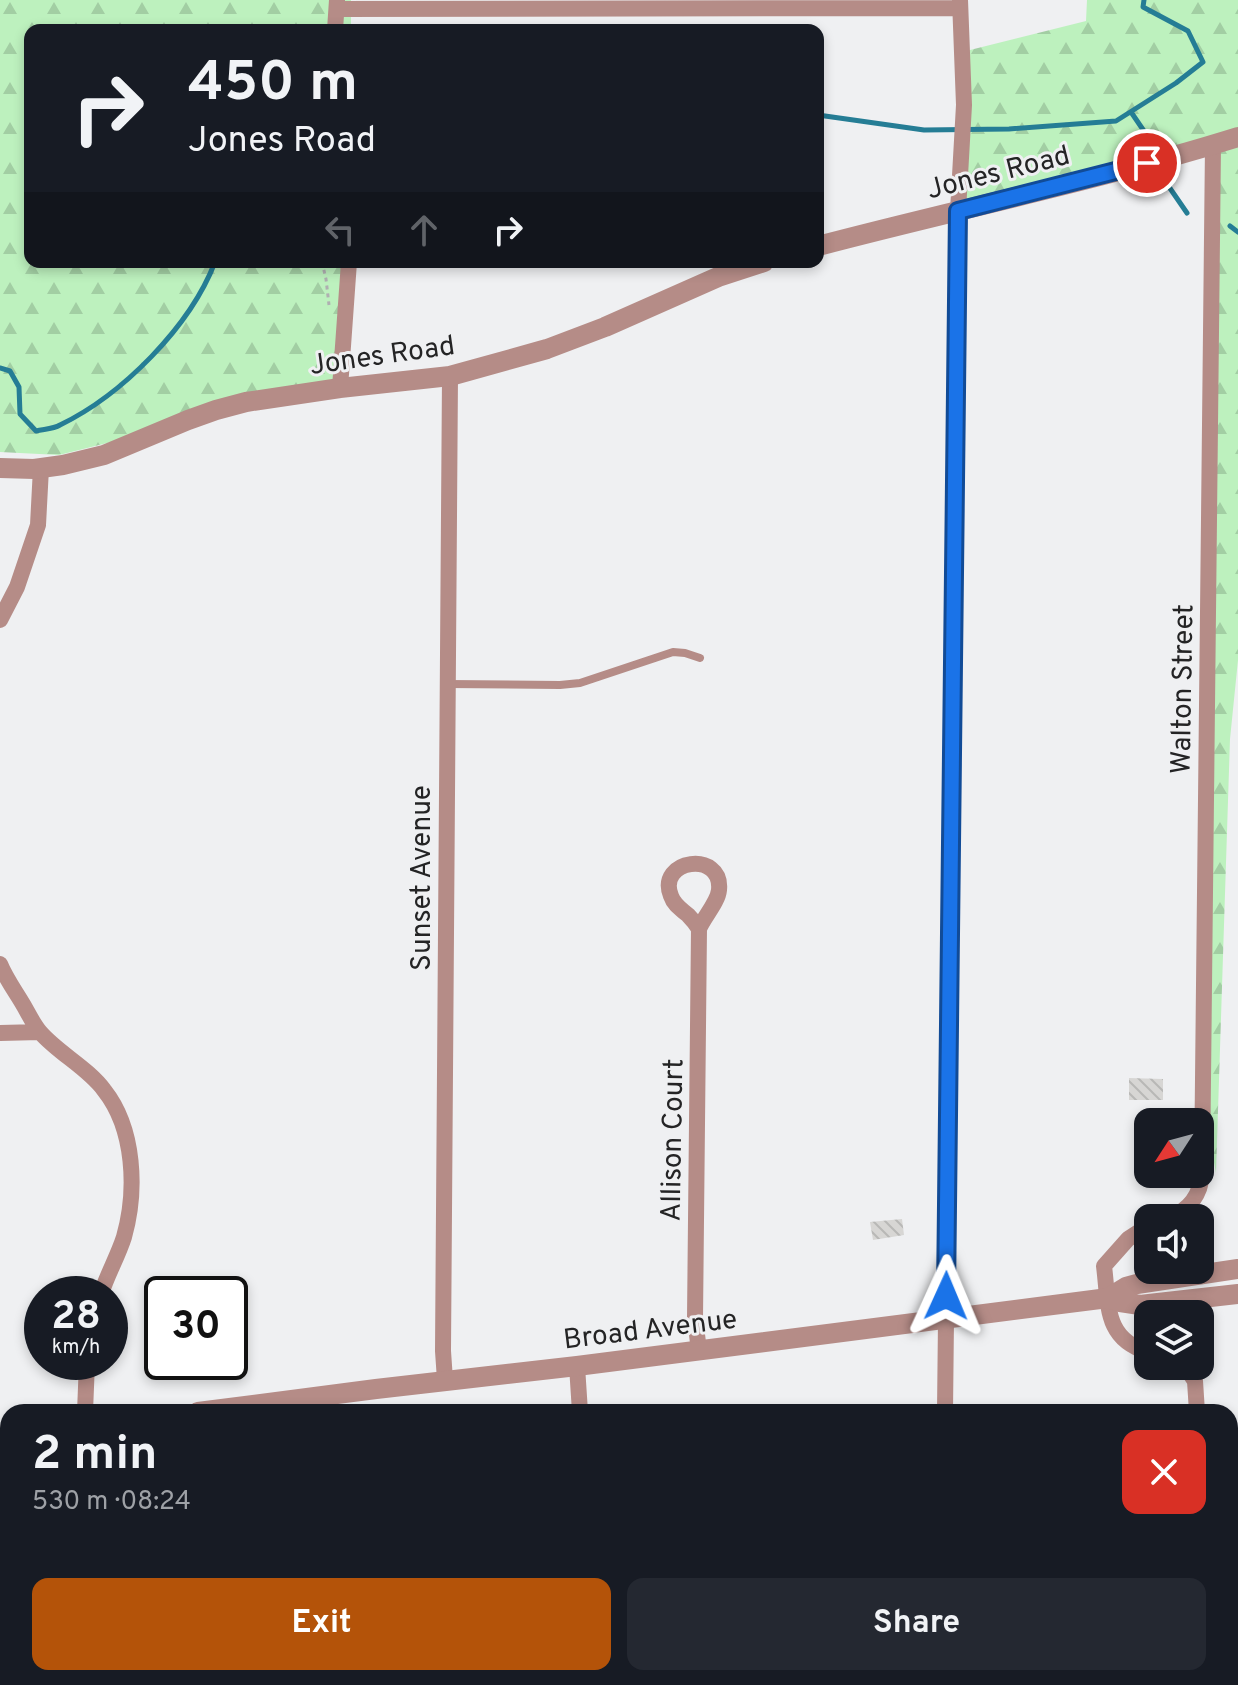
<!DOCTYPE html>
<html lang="en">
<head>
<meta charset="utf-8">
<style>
	:root { --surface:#171b24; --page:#242831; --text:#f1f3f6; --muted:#9ea1a6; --accent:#b45309 }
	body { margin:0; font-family:Overpass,sans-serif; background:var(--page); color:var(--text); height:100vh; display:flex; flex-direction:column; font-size:30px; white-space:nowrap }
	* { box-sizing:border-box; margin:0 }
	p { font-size:26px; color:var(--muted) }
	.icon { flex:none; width:44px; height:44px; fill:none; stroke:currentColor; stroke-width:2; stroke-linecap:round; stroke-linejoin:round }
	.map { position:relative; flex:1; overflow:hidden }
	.side { position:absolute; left:0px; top:1404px; width:1238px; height:282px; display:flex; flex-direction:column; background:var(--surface); border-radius:24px 24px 0 0; box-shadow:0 4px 12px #0003 }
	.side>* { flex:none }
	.top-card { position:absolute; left:24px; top:24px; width:800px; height:244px; border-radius:16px; box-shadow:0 4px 12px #0003; background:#171b24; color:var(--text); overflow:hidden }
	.needle { width:52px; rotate:234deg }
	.controls { position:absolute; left:1134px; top:1108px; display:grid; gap:16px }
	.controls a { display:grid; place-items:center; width:80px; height:80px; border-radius:16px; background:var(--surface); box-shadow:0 4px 12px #0003; font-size:40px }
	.speed { position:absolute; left:24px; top:1276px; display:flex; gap:16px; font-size:40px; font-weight:700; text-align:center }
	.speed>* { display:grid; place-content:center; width:104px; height:104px; border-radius:50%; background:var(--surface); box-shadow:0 4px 12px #0003; line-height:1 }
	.speed small { font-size:20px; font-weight:400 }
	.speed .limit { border:4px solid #111; border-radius:12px; background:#fff; color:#111 }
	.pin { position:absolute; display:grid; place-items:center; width:68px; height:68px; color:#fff; margin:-34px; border:4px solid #fff; border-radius:50%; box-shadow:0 2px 8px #0007 }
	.me { position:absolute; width:88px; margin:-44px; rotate:1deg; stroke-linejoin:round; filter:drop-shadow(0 0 6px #0008) }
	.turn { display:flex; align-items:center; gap:28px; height:168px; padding:0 32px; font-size:36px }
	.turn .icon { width:104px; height:104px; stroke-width:2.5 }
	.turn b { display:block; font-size:56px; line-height:68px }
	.lanes { display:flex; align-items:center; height:76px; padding:0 32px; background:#0003; justify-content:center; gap:40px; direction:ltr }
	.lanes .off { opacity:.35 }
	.round { display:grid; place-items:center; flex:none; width:84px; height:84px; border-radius:16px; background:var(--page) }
	.headline { display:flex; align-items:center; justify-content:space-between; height:136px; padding:0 32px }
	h1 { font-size:48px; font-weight:700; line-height:60px }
	.button { display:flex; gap:16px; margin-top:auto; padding:16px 32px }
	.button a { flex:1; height:92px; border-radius:16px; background:var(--accent); color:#fff; font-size:32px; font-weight:700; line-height:92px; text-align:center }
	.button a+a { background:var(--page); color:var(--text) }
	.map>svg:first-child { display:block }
</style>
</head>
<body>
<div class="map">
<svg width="1238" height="1685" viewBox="0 0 1238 1685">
	<defs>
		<pattern id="forest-firs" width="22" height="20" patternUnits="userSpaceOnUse" patternTransform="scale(2)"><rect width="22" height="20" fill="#bdf1be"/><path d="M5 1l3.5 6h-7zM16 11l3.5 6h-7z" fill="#a2cea3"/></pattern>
		<pattern id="park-dots" width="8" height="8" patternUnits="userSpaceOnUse" patternTransform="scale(2)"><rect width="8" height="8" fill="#bdf1be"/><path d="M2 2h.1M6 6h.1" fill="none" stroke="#a2cea3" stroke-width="1.8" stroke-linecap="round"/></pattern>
		<pattern id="building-back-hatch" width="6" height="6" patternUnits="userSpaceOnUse" patternTransform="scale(2)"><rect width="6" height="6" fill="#d7d6d4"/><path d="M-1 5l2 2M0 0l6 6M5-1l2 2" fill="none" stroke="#b8b8b6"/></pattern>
	</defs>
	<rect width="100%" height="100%" fill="#eff0f2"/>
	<path fill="url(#forest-firs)" d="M 0,0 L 351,0 L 351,30 L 30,30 L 30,262 L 352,262 L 352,327 L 344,384 L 59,455 L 0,452 Z
		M 1087,0 L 1238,0 L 1238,660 L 1230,739 L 1216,1173 L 1203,1103 L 1216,138 L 960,214 L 966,51 L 1086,21 Z"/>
	<path fill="url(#park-dots)" d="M 601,1678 L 804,1678 L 804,1685 L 601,1685 Z"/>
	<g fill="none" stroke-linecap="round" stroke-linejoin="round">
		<path stroke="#257d95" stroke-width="5" d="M 1131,112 L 1146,134 L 1155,156
			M 818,115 L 924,130 L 1009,129 L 1116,121 L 1176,83 L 1203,62 L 1188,31 L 1143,7 L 1144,0
			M 1159,166 L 1165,181 L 1187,213
			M 1230,226 L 1238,232
			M 0,368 L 10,371 L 19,387 L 20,414 L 36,431 C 44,429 53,429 60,425 C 122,395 190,327 215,262"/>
	</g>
	<path fill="url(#building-back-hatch)" d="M 1129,1078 L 1163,1079 L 1163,1100 L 1129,1100 Z
		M 902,1219 L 904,1235 L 873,1240 L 870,1222 Z"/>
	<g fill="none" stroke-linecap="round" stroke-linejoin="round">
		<path stroke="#afafb1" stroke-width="3" stroke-dasharray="4 4" stroke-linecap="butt" d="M 322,262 L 326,279 L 329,305"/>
		<path stroke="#b58c87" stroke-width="8" d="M 447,684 L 560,685 L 580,683 L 673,652 L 685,653 L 700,658"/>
		<path stroke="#b58c87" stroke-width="16" d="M 338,9 L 960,8
			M 335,30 L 337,0
			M 340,388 L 349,262
			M 0,620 L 17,587 L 38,525 L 41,468
			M 0,964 C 6,979 16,992 24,1006 C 29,1015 34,1025 40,1032 C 58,1053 88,1068 104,1090 C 135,1129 137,1191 124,1237 C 118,1256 107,1275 101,1294
			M 0,1033 L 40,1032
			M 1169,1218 C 1189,1210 1201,1195 1202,1173 L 1213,145
			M 1148,1226 L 1128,1239 L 1104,1266 C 1109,1305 1104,1339 1148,1352
			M 699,1351 L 695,1318 L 699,929 C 704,917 718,902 719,890 C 723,850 656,859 671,896 C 674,905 681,909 688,915 C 692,919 696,924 699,929
			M 577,1366 L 580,1412
			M 1185,1366 L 1195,1381 L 1197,1412
			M 445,1380 L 443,1351 L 450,376
			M 85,1412 L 87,1362
			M 945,1412 L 958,211 L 964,105 L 960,0
			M 63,1685 L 63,1678
			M 163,1685 L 209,1678
			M 593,1685 L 593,1678
			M 942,1685 L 942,1678
			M 1193,1685 L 1193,1678"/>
		<path stroke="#b58c87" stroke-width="20" d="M 818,246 C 958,209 1100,180 1238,137
			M 0,468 L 34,469 L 63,465 L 104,455 L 188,420 L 216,410 L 246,402 L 340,388 L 450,376 L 547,349 L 605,327 L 718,277 L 764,262
			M 1108,1298 L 1120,1302 L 1140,1305 L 1238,1294
			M 198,1412 L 376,1389 L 577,1366 L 1108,1298 L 1126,1287 L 1137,1284 L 1238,1269
			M 0,1438 L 8,1437"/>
	</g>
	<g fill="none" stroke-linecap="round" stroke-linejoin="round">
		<defs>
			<path id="route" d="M 946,1296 L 958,211 L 1147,163"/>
		</defs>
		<use href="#route" stroke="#114b97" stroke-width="20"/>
		<use href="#route" stroke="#1a73e8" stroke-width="14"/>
	</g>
	<g text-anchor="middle" stroke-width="6" stroke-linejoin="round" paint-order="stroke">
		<g font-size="28" fill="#242425" stroke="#eff0f2">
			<text transform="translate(998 171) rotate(-14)" y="10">Jones Road</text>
			<text transform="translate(382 354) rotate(-8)" y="10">Jones Road</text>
			<text transform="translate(1181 689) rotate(-89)" y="10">Walton Street</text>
			<text transform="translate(420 878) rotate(-90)" y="10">Sunset Avenue</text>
			<text transform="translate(671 1140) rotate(-89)" y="10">Allison Court</text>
			<text transform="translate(650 1328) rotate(-7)" y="10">Broad Avenue</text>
		</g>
	</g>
</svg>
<div class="controls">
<a><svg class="needle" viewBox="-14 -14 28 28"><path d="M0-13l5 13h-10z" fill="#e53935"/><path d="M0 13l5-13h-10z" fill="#9ea1a6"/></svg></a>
<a><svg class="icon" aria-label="sound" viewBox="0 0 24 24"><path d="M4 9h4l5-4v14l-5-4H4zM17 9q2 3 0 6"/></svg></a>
<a><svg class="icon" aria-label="layers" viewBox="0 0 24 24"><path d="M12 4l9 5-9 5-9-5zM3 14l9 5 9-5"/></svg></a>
</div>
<div class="speed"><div>28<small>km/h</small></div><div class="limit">30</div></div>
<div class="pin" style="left:1147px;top:163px;background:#d93025"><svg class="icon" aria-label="arrive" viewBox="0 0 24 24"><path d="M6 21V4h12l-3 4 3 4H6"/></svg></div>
<svg class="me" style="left:946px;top:1296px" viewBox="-20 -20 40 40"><path d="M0-17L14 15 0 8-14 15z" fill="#1a73e8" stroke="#fff" stroke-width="4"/></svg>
<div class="top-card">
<div class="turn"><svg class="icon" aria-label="right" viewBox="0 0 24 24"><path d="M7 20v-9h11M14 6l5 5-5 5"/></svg><div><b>450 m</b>Jones Road</div></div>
<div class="lanes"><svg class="icon off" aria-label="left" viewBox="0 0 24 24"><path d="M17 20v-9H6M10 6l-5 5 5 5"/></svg><svg class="icon off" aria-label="ahead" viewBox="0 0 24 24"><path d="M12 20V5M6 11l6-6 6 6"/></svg><svg class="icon" aria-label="right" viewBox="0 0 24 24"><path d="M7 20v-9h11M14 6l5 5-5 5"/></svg></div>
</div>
<section class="side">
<div class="headline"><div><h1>2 min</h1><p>530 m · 08:24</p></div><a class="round" style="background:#d93025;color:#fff"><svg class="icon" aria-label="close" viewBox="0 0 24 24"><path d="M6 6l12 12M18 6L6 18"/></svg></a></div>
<div class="button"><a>Exit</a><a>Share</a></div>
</section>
</div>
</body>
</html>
